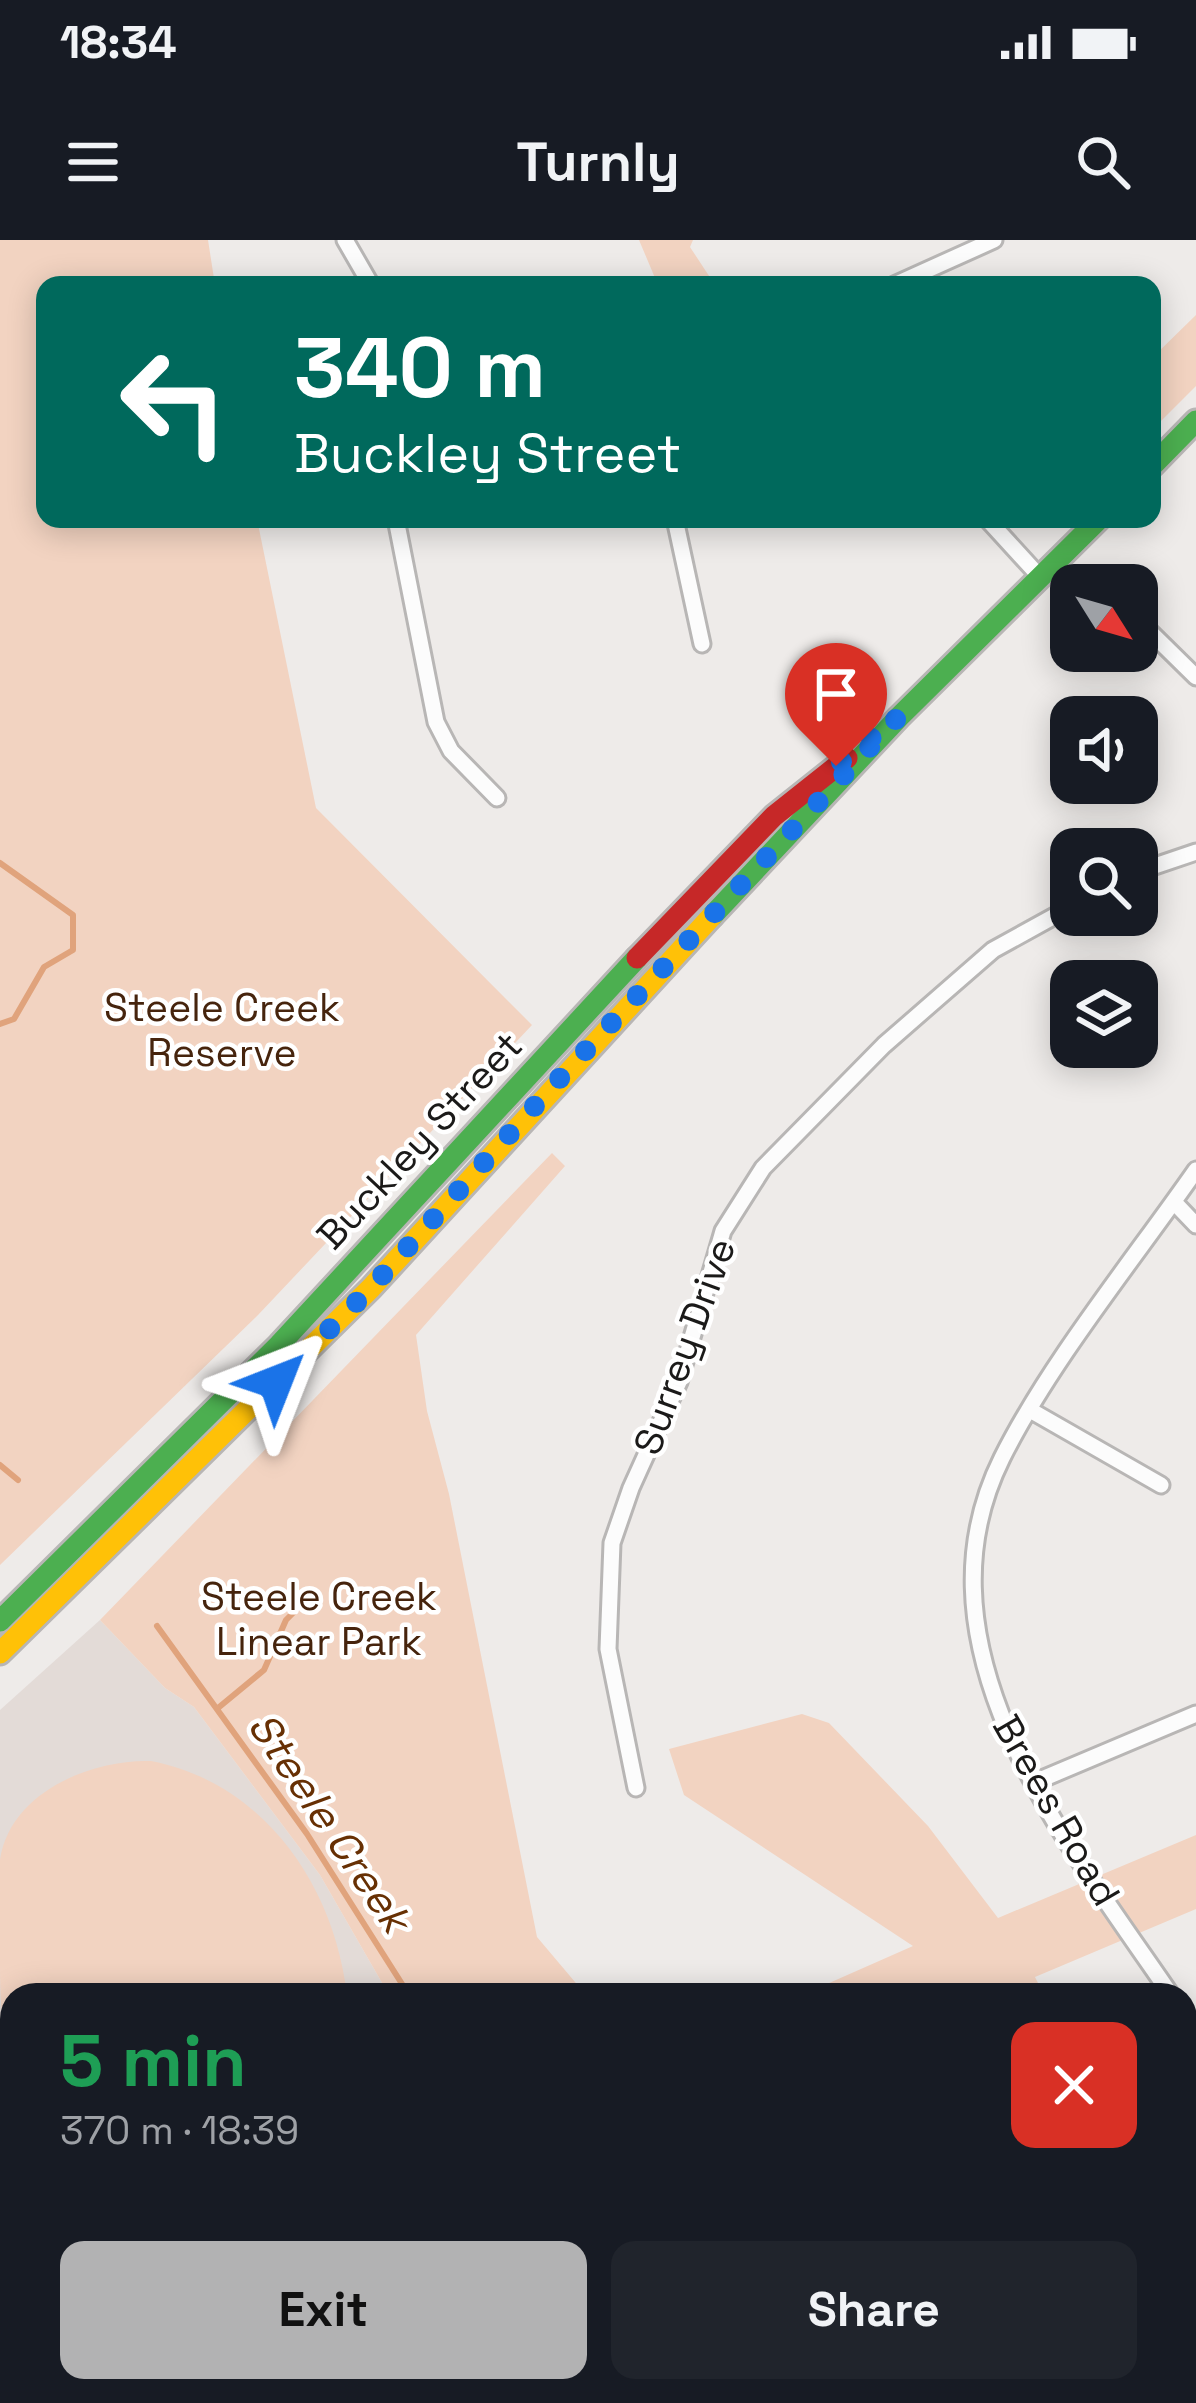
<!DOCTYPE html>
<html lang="en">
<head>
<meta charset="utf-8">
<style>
	:root { --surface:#171b24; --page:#20242c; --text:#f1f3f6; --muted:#9ea1a6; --accent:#b2b2b3 }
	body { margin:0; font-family:"Space Grotesk",sans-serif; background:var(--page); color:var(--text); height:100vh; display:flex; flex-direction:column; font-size:45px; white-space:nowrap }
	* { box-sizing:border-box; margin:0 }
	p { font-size:39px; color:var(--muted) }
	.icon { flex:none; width:66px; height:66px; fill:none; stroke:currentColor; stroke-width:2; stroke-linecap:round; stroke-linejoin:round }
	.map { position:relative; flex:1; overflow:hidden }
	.drawer { position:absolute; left:0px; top:1743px; width:1197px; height:420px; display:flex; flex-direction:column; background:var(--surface); border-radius:36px 36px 0 0; box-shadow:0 6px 30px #0003 }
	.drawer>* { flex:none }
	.top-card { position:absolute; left:36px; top:36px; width:1125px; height:252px; border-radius:24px; box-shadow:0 6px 30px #0003; background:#00695c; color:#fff; overflow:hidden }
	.needle { width:78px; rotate:127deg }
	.controls { position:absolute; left:1050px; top:324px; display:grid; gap:24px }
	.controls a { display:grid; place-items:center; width:108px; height:108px; border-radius:24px; background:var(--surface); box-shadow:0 6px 30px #0003; font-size:60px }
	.pin { position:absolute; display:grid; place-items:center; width:102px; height:102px; color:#fff; margin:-123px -51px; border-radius:50% 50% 50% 0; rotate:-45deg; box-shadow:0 0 12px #0007 }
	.pin .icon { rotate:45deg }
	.me { position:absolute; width:132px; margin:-66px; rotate:45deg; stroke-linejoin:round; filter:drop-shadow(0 0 9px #0008) }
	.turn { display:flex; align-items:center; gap:42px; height:252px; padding:0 60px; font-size:54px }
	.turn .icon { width:156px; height:156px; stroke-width:2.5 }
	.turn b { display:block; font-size:84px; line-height:102px }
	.round { display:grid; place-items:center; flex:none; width:126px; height:126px; border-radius:24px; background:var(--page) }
	.head { display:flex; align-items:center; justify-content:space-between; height:204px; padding:0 60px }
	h1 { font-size:72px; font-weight:600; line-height:90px; color:#1e9e55 }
	.cta { display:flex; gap:24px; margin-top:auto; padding:24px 60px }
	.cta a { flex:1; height:138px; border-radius:24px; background:var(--accent); color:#111; font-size:48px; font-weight:600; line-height:138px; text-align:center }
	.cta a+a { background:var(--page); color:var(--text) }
	.status { display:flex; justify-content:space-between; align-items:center; height:84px; padding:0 60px; background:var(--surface); direction:ltr }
	.status svg { height:33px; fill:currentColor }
	header { display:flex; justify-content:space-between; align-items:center; height:156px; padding:0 60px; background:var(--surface); font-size:54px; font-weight:600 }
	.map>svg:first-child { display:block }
</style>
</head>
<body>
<div class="status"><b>18:34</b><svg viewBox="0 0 49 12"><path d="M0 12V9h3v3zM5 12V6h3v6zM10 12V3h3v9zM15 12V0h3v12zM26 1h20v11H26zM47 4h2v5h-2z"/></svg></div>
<header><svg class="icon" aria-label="menu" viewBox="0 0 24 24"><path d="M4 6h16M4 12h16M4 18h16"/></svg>Turnly<svg class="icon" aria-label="search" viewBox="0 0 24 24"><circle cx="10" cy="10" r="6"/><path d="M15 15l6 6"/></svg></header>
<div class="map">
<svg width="1196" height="2163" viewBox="0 0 1196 2163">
	<rect width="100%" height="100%" fill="#eeebe9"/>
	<path fill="#e3dbd7" d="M 100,1380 L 165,1448 L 194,1467 L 320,1635 L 389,1755 L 12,1755 L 12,2151 L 717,2151 L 727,2163 L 0,2163 L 0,1470 Z"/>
	<path fill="#f2d3c1" d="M 0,0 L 208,0 L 215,45 L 45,45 L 45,279 L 257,279 L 316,568 L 532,785 L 258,1075 L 0,1325 Z
		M 639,0 L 693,0 L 690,7 L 715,45 L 658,45 Z
		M 1196,75 L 1196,146 L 1152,190 L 1152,118 Z
		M 552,913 L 565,926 L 416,1095 L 427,1171 L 449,1254 L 537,1697 L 586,1755 L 389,1755 L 320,1635 L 194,1467 L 165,1448 L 100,1380 Z
		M 802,1474 L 829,1483 L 928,1586 L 998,1678 L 1196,1595 L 1196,1669 L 1035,1737 L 1044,1755 L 802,1755 L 913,1706 L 684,1555 L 669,1509 Z
		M 151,1521 C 264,1543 334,1645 347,1755 L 12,1755 L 12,1822 C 0,1787 0,1751 0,1713 C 0,1683 0,1650 0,1620 C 10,1552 92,1519 151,1521 Z
		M 286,2151 L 654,2151 L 658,2163 L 289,2163 Z
		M 717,2151 L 925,2151 L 935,2163 L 727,2163 Z"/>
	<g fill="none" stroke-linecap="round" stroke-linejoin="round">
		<path stroke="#e0a37c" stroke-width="6" d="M 0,623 L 73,675 L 73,710 L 44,727 L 14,779 L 0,784
			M 0,1225 L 18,1240
			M 157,1386 L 307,1594 L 409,1755
			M 218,1468 L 264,1430 L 286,1380 L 308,1358
			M 742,2151 L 752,2163"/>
		<defs>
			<path id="street" d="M 345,0 L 371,45
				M 894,45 L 994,0
				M 396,279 L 436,482 L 451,511 L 497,558
				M 675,279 L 702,404
				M 987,279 L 1041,338
				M 1098,341 L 1102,345
				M 1137,379 L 1196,437
				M 1137,632 L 1196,612
				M 1174,962 L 1196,985
				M 1030,1170 L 1161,1245
				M 1035,1542 L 1196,1474
				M 636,1548 L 608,1409 L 612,1303 L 631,1248 L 679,1142 L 723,991 L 763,928 L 884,805 L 993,710 L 1071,667
				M 1171,1755 C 1069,1605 907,1409 1002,1218 C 1050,1122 1134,1019 1196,930
				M 1185,1775 L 1196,1791
				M 1118,2151 L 1123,2163"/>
			<path id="fast" d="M 1152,226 L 1196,181
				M 712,676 L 899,477 L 1099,279
				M 0,1381 L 279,1105 L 637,718"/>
			<path id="slow" d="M 0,1413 L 371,1048 L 712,676"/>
			<path id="jam" d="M 637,718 L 774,576 L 847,518"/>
		</defs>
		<use href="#street" stroke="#b8b6b5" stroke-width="21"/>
		<use href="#fast" stroke="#b8b6b5" stroke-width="27"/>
		<use href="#slow" stroke="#b8b6b5" stroke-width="27"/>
		<use href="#jam" stroke="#b8b6b5" stroke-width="27"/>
		<use href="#street" stroke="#fcfcfc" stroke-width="15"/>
		<use href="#fast" stroke="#4caf50" stroke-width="21"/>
		<use href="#slow" stroke="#ffc107" stroke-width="21"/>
		<use href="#jam" stroke="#c62828" stroke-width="21"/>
	</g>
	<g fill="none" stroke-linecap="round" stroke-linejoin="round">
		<path stroke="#1a73e8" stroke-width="21" stroke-dasharray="0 37.8" d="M 276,1142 L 371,1048 L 559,839 L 898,477 L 836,526"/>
	</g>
	<g text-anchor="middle" stroke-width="9" stroke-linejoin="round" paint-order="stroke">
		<g font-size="39" fill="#46240d" stroke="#fff">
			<text x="222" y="781">Steele Creek<tspan x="222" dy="45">Reserve</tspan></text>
			<text x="319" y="1370">Steele Creek<tspan x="319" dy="45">Linear Park</tspan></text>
		</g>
		<g font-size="39" fill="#1b1a19" stroke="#fff">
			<text transform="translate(419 900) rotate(-47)" y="14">Buckley Street</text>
			<text transform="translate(684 1106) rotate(-70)" y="14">Surrey Drive</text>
			<text transform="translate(1057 1570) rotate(60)" y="14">Brees Road</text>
		</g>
		<g font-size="42" font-style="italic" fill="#673004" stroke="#fff">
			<text transform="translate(330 1582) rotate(56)" y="15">Steele Creek</text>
		</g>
	</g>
</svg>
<div class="controls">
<a><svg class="needle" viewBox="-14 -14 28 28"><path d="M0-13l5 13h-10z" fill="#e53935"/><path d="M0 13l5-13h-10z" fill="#9ea1a6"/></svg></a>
<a><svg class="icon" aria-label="sound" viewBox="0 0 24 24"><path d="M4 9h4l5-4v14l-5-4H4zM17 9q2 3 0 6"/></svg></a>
<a><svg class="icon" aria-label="search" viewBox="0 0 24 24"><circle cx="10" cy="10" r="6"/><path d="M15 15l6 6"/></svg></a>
<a><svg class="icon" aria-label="layers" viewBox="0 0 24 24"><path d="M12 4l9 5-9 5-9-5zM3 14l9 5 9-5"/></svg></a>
</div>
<div class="pin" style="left:836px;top:526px;background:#d93025"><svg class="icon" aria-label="arrive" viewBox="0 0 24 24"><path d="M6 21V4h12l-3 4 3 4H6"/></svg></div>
<svg class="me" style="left:276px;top:1142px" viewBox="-20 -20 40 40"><path d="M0-17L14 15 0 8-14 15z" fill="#1a73e8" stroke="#fff" stroke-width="4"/></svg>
<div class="top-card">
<div class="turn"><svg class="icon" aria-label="left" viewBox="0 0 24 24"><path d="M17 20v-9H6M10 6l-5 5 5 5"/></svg><div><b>340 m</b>Buckley Street</div></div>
</div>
<section class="drawer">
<div class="head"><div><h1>5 min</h1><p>370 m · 18:39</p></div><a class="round" style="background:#d93025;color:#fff"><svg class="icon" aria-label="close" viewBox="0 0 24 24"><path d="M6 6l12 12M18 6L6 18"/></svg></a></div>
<div class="cta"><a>Exit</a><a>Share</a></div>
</section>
</div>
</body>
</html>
